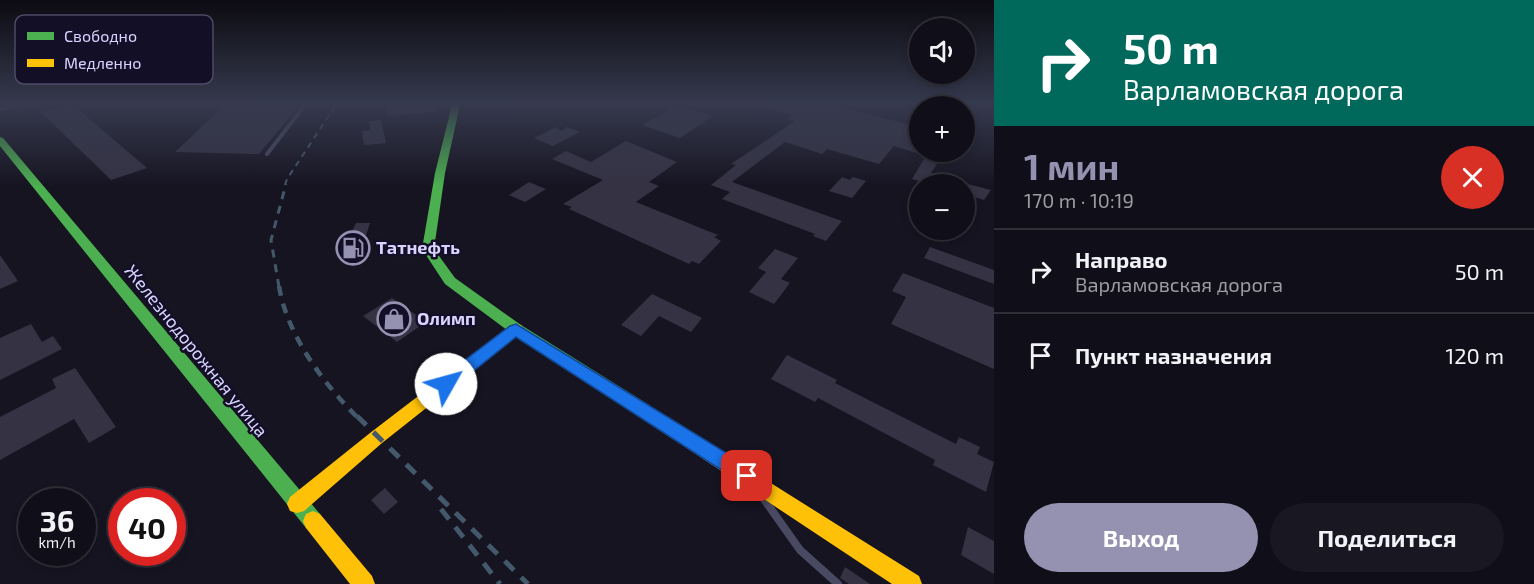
<!DOCTYPE html>
<html lang="ru">
<head>
<meta charset="utf-8">
<style>
	:root { --surface:#100f19; --page:#191822; --text:#f1f3f6; --muted:#9c9ca2; --line:#302f38; --accent:#9591b1 }
	body { margin:0; font-family:"Exo 2",sans-serif; background:var(--page); color:var(--text); height:100vh; display:flex; flex-direction:column; font-size:22px; white-space:nowrap }
	* { box-sizing:border-box; margin:0 }
	p { font-size:20px; color:var(--muted) }
	.icon { flex:none; width:33px; height:33px; fill:none; stroke:currentColor; stroke-width:2; stroke-linecap:round; stroke-linejoin:round }
	.map { position:relative; flex:1; overflow:hidden }
	.drawer { display:flex; flex-direction:column; background:var(--surface); width:540px }
	.drawer>* { flex:none }
	.guide { background:#00695c; color:#fff; overflow:hidden }
	.fabs { position:absolute; left:909px; top:18px; display:grid; gap:12px }
	.fabs a { display:grid; place-items:center; width:66px; height:66px; border-radius:50%; background:var(--surface); box-shadow:0 3px 9px #0003,0 0 0 2px var(--line); font-size:30px }
	.speed { position:absolute; left:18px; top:488px; display:flex; gap:12px; font-size:30px; font-weight:700; text-align:center }
	.speed>* { display:grid; place-content:center; width:78px; height:78px; border-radius:50%; background:var(--surface); box-shadow:0 3px 9px #0003,0 0 0 2px var(--line); line-height:1 }
	.speed small { font-size:15px; font-weight:400 }
	.speed .limit { border:9px solid #d22; background:#fff; color:#111 }
	.pin { position:absolute; display:grid; place-items:center; width:51px; height:51px; color:#fff; margin:-26px; border-radius:12px; box-shadow:0 3px 9px #0006 }
	.me { position:absolute; width:66px; margin:-33px; rotate:52deg; stroke-linejoin:round; filter:drop-shadow(0 0 4px #0008) }
	.turn { display:flex; align-items:center; gap:21px; height:126px; padding:0 30px; font-size:27px }
	.turn .icon { width:78px; height:78px; stroke-width:2.5 }
	.turn b { display:block; font-size:42px; line-height:51px }
	.round { display:grid; place-items:center; flex:none; width:63px; height:63px; border-radius:32px; background:var(--page) }
	.headline { display:flex; align-items:center; justify-content:space-between; height:102px; padding:0 30px }
	h1 { font-size:36px; font-weight:700; line-height:45px; color:var(--accent) }
	.cta { display:flex; gap:12px; margin-top:auto; padding:12px 30px }
	.cta a { flex:1; height:69px; border-radius:36px; background:var(--accent); color:#fff; font-size:24px; font-weight:700; line-height:69px; text-align:center }
	.cta a+a { background:var(--page); color:var(--text) }
	ul { padding:0; list-style:none }
	li { display:flex; align-items:center; gap:18px; height:84px; padding:0 30px; border-top:2px solid var(--line) }
	li div { flex:1 }
	li b { display:block; font-size:22px }
	li em { font-style:normal }
	main { display:flex; flex:1; min-height:0 }
	.map>svg:first-child { display:block }
</style>
</head>
<body>
<main>
<div class="map">
<svg width="994" height="584" viewBox="0 0 994 584">
	<rect width="100%" height="100%" fill="#161421"/>
	<path fill="#343243" d="M 69,105 L 73,105 L 147,168 L 111,180 L 41,112 Z
		M 225,105 L 300,105 L 259,154 L 175,152 Z
		M 385,105 L 436,105 L 436,112 L 387,116 Z
		M 764,105 L 830,105 L 920,127 L 920,154 L 894,146 L 879,164 L 827,149 L 822,154 L 785,142 L 732,182 L 842,221 L 826,241 L 813,236 L 815,234 L 722,199 L 730,192 L 711,185 L 736,165 L 731,164 L 795,121 L 787,119 L 792,115 L 764,108 Z
		M 677,106 L 713,116 L 680,138 L 642,125 Z
		M 381,120 L 386,143 L 364,145 L 362,131 L 370,130 L 369,121 Z
		M 556,127 L 561,131 L 567,127 L 580,132 L 553,146 L 534,138 Z
		M 626,141 L 677,162 L 649,182 L 659,186 L 636,202 L 718,235 L 714,237 L 721,241 L 699,264 L 692,261 L 689,264 L 569,209 L 572,207 L 563,204 L 603,180 L 552,159 L 566,151 L 591,162 Z
		M 928,152 L 945,152 L 931,173 L 962,182 L 961,184 L 917,184 L 919,181 L 912,179 Z
		M 842,177 L 850,180 L 853,177 L 866,181 L 852,198 L 829,191 Z
		M 529,182 L 546,189 L 525,202 L 509,195 Z
		M 964,183 L 991,190 L 984,200 L 964,194 Z
		M 356,223 L 370,223 L 360,254 L 342,253 Z
		M 930,247 L 994,270 L 994,284 L 924,258 Z
		M 775,249 L 798,258 L 781,279 L 790,283 L 774,304 L 749,292 L 766,272 L 758,268 Z
		M 0,255 L 18,281 L 0,289 Z
		M 903,273 L 994,308 L 994,369 L 891,324 L 906,297 L 892,291 Z
		M 652,294 L 702,318 L 691,332 L 659,316 L 641,336 L 621,325 Z
		M 392,298 L 426,322 L 397,342 L 363,316 Z
		M 31,324 L 42,342 L 53,336 L 62,349 L 0,380 L 0,338 Z
		M 787,355 L 837,380 L 835,383 L 956,444 L 959,437 L 980,447 L 977,454 L 994,462 L 986,492 L 933,465 L 935,460 L 818,398 L 815,402 L 771,379 Z
		M 75,368 L 116,427 L 89,443 L 74,419 L 0,460 L 0,417 L 56,388 L 52,379 Z
		M 385,488 L 398,502 L 384,514 L 371,500 Z
		M 968,527 L 994,541 L 994,574 L 961,555 Z
		M 845,567 L 870,584 L 849,584 L 840,578 Z"/>
	<g fill="none" stroke-linecap="round" stroke-linejoin="round">
		<path stroke="#4a4962" stroke-width="4" d="M 0,109 L 22,105
			M 267,154 L 305,105"/>
		<path stroke="#4a4962" stroke-width="8" d="M 761,495 L 800,550 L 838,584"/>
		<path fill="#4caf50" fill-rule="evenodd" d="M 452,105 L 460,105 L 445,173 L 434,249 L 455,278 L 521,325 L 649,405 L 651,410 L 649,415 L 643,417 L 637,415 L 511,333 L 445,284 L 422,249 L 435,173 Z
			M 0,137 L 3,138 L 320,514 L 323,521 L 320,528 L 313,531 L 306,528 L 0,146 Z"/>
		<path fill="#ffc107" fill-rule="evenodd" d="M 516,324 L 521,325 L 523,329 L 521,333 L 382,443 L 304,511 L 297,513 L 290,511 L 287,504 L 290,497 L 370,433 L 511,325 Z
			M 643,403 L 919,576 L 922,584 L 892,584 L 637,415 L 635,410 L 637,405 Z
			M 313,511 L 320,514 L 372,576 L 375,584 L 350,584 L 306,528 L 303,521 L 306,514 Z"/>
		<path stroke="#43596b" stroke-width="2" stroke-dasharray="6 5" stroke-linecap="butt" d="M 285,185 L 287,179 L 336,105"/>
		<path stroke="#43596b" stroke-width="3" stroke-dasharray="8 7" stroke-linecap="butt" d="M 279,287 L 271,240 L 286,184"/>
		<path stroke="#43596b" stroke-width="4.5" stroke-dasharray="10 8" stroke-linecap="butt" d="M 279,286 C 287,335 323,383 358,418"/>
		<path stroke="#43596b" stroke-width="5" stroke-dasharray="13 10" stroke-linecap="butt" d="M 357,416 L 528,584
			M 441,509 L 500,584"/>
	</g>
	<linearGradient id="sky" x2="0" y2="1"><stop stop-color="#0c0b12"/><stop offset="0.56" stop-color="#363a4e"/><stop offset="1" stop-color="#363a4e" stop-opacity="0"/></linearGradient>
	<rect width="994" height="186" fill="url(#sky)"/>
	<path fill="#1a73e8" stroke="#114b97" stroke-width="1.5" d="M 516,324 L 754,470 L 756,476 L 754,482 L 747,485 L 740,482 L 516,337 L 452,388 L 446,390 L 440,388 L 438,384 L 440,379 L 510,326 Z"/>
	<defs>
		<symbol id="fuel-ring" viewBox="-11 -11 22 22"><circle r="9.5" fill="#130f26" stroke="#9591b1" stroke-width="1.5"/><path d="M-5.5-6h7V0h2V4h1.3V-2.5L3-4.5l.8-.8L6-3V5H2.5V1h-1V6h-7ZM-4.2-4.7v3.2H.2V-4.7Z" fill="#9591b1"/></symbol>
		<symbol id="shop-ring" viewBox="-11 -11 22 22"><circle r="9.5" fill="#130f26" stroke="#9591b1" stroke-width="1.5"/><path d="M-5-2.5h2.3a2.7 3.5 0 0 1 5.4 0H5L5.5 6h-11ZM-1.5-2.5h3a1.5 2.3 0 0 0-3 0Z" fill="#9591b1"/></symbol>
	</defs>
	<g fill-rule="evenodd">
		<use href="#fuel-ring" x="334" y="229" width="38" height="38"/>
		<use href="#shop-ring" x="375" y="300" width="38" height="38"/>
	</g>
	<g text-anchor="middle" stroke-width="5" stroke-linejoin="round" paint-order="stroke">
		<g font-size="18" font-weight="bold" fill="#d9d4ff" stroke="#130f26" text-anchor="start">
			<text x="376" y="254">Татнефть</text>
			<text x="417" y="325">Олимп</text>
		</g>
		<g font-size="18" fill="#d9d4ff" stroke="#130f26">
			<text transform="translate(196 351) rotate(51)" y="6">Железнодорожная улица</text>
		</g>
	</g>
	<rect x="15" y="15" width="198" height="69" rx="9" fill="#130f26" stroke="#4e4a67" stroke-width="1.5"/>
	<rect x="27" y="32" width="27" height="8" fill="#4caf50"/>
	<rect x="27" y="59" width="27" height="8" fill="#ffc107"/>
	<g font-size="16" fill="#d9d4ff">
		<text x="64" y="42">Свободно</text>
		<text x="64" y="69">Медленно</text>
	</g>
</svg>
<div class="fabs">
<a><svg class="icon" aria-label="sound" viewBox="0 0 24 24"><path d="M4 9h4l5-4v14l-5-4H4zM17 9q2 3 0 6"/></svg></a>
<a>+</a>
<a>−</a>
</div>
<div class="speed"><div>36<small>km/h</small></div><div class="limit">40</div></div>
<div class="pin" style="left:747px;top:476px;background:#d93025"><svg class="icon" aria-label="arrive" viewBox="0 0 24 24"><path d="M6 21V4h12l-3 4 3 4H6"/></svg></div>
<svg class="me" style="left:446px;top:384px" viewBox="-20 -20 40 40"><circle r="19" fill="#fff"/><path d="M0-13L10 11 0 6-10 11z" fill="#1a73e8"/></svg>
</div>
<section class="drawer">
<div class="guide">
<div class="turn"><svg class="icon" aria-label="right" viewBox="0 0 24 24"><path d="M7 20v-9h11M14 6l5 5-5 5"/></svg><div><b>50 m</b>Варламовская дорога</div></div>
</div>
<div class="headline"><div><h1>1 мин</h1><p>170 m · 10:19</p></div><a class="round" style="background:#d93025;color:#fff"><svg class="icon" aria-label="close" viewBox="0 0 24 24"><path d="M6 6l12 12M18 6L6 18"/></svg></a></div>
<ul>
<li><svg class="icon" aria-label="right" viewBox="0 0 24 24"><path d="M7 20v-9h11M14 6l5 5-5 5"/></svg><div><b>Направо</b><p>Варламовская дорога</p></div><em>50 m</em></li>
<li><svg class="icon" aria-label="arrive" viewBox="0 0 24 24"><path d="M6 21V4h12l-3 4 3 4H6"/></svg><div><b>Пункт назначения</b></div><em>120 m</em></li>
</ul>
<div class="cta"><a>Выход</a><a>Поделиться</a></div>
</section>
</main>
</body>
</html>
